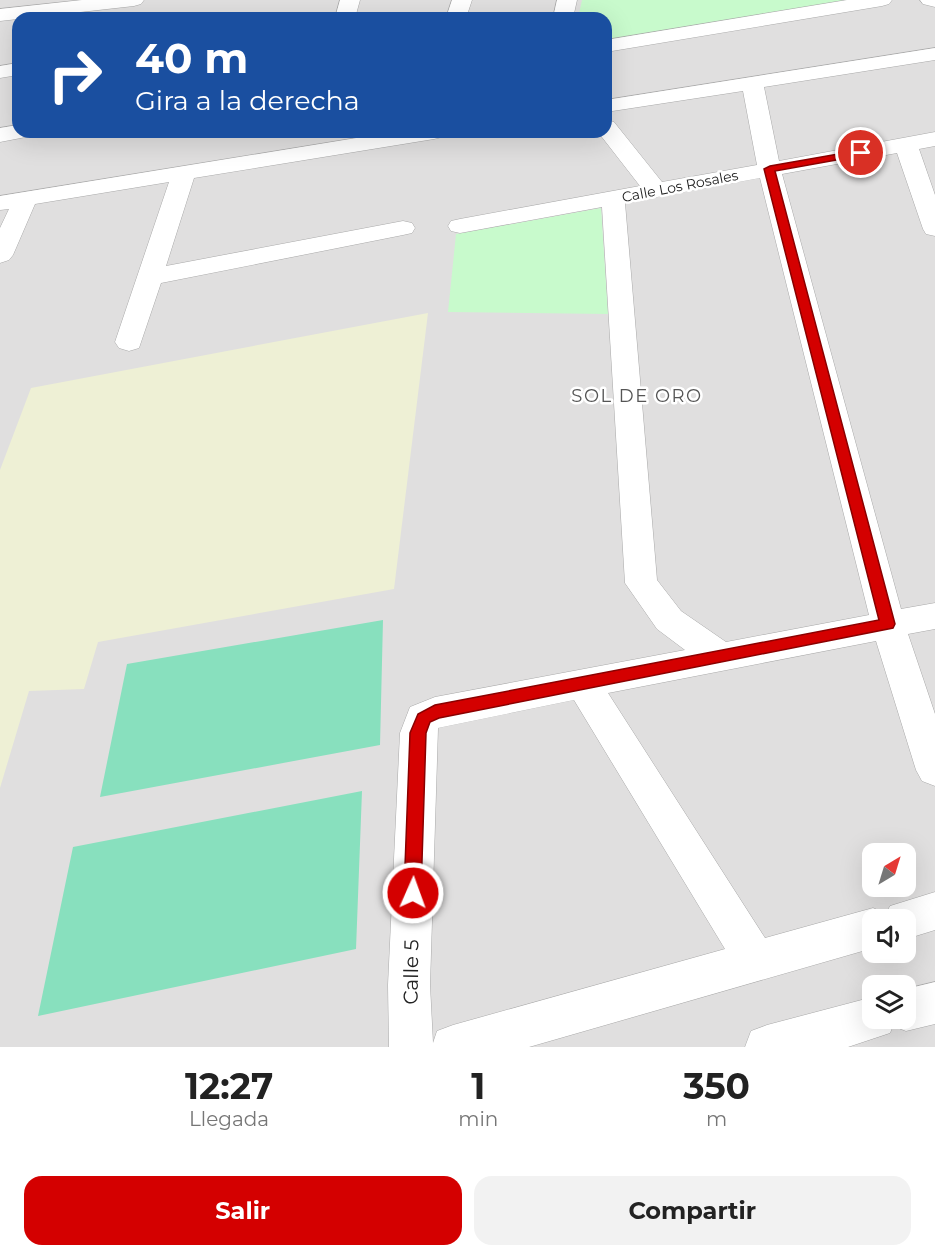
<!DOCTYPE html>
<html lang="es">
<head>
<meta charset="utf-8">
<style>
	:root { --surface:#fff; --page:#f2f2f2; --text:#222; --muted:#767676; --accent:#d40000 }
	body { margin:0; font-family:Montserrat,sans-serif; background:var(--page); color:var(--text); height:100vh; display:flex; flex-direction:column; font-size:22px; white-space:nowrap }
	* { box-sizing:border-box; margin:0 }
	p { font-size:20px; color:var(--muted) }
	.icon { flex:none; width:33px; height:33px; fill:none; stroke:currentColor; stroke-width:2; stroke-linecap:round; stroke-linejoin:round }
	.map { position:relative; height:1047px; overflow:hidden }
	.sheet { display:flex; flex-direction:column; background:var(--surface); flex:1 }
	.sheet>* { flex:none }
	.hud { position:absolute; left:12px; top:12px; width:600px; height:126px; border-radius:18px; box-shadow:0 6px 24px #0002; background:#1a4fa0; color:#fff; overflow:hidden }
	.needle { width:39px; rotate:38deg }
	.buttons { position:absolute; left:862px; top:843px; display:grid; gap:12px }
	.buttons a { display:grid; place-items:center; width:54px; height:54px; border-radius:12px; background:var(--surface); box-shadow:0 6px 24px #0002; font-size:30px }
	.pin { position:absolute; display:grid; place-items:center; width:51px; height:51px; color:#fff; margin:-26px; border:3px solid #fff; border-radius:50%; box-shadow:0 2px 6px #0007 }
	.me { position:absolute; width:66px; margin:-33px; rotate:2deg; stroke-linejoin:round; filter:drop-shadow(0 0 4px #0008) }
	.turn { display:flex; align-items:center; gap:21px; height:126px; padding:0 24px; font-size:27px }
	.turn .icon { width:78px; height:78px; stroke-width:2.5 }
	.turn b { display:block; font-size:42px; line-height:51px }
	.eta { display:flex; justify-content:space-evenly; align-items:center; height:102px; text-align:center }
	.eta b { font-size:36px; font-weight:700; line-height:42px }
	.primary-button { display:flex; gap:12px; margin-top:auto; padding:12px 24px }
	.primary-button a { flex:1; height:69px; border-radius:18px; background:var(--accent); color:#fff; font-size:24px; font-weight:700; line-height:69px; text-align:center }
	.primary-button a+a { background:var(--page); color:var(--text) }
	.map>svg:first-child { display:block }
</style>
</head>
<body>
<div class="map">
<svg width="935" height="1047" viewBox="0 0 935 1047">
	<rect width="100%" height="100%" fill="#f2efe9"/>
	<path fill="#e0dfdf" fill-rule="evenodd" d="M 0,0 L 935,0 L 935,1047 L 0,1047 ZM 18,18 L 606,18 L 606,132 L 18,132 ZM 873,854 L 906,854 L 906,886 L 873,886 ZM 873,920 L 906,920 L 906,952 L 873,952 ZM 873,986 L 906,986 L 906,1018 L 873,1018 Z"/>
	<path fill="#eef0d5" d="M 428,313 L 394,589 L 98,642 L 84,689 L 29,691 L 0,788 L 0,470 L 31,388 Z"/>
	<path fill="#c8facc" d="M 582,0 L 848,0 L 606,40 L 606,18 L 578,18 Z
		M 601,208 L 608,314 L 448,312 L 456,234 Z"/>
	<path fill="#88e0be" d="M 383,620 L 380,745 L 100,797 L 127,664 Z
		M 362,791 L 356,949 L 38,1016 L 73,847 Z"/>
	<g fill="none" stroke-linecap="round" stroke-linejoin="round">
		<defs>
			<path id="minor" d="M 82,0 L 144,0 L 141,4 L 134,6 L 0,21 L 0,9 Z
				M 340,0 L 360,0 L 355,18 L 335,18 Z
				M 452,0 L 472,0 L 466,18 L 446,18 Z
				M 557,0 L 577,0 L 573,18 L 553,18 Z
				M 847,0 L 892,0 L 889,4 L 882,6 L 606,52 L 606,40 Z
				M 920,0 L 935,0 L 935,7 L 923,4 Z
				M 935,48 L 935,60 L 764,87 L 779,161 L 935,132 L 935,146 L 919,149 L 935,195 L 935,236 L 926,234 L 923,229 L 897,153 L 782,174 L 901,609 L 935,603 L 935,629 L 908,634 L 935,714 L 935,786 L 922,781 L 916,770 L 876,641 L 608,693 L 765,938 L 873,908 L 886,914 L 890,906 L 935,892 L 935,930 L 906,939 L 906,920 L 873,920 L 873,948 L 529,1047 L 389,1047 L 388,985 L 400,733 L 410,707 L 435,697 L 685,650 L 657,629 L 625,583 L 602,207 L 460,233 L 451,231 L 448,226 L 451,221 L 460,219 L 640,186 L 598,132 L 606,132 L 606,120 L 614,122 L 662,182 L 757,165 L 743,91 L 606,112 L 606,100 ZM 760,178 L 869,615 L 726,642 L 681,611 L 657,580 L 625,203 ZM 574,700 L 725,949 L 453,1025 L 437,1031 L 433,1043 L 430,985 L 438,728 Z
				M 18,63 L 18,75 L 0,78 L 0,66 Z
				M 18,125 L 18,132 L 29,132 L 26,137 L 0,142 L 0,128 Z
				M 393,132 L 445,132 L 442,137 L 434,139 L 194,178 L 166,266 L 403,221 L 412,223 L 415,228 L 412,233 L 403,235 L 161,283 L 139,348 L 129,351 L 119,348 L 115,342 L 169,182 L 35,204 L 13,255 L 9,260 L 0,263 L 0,228 L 9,209 L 0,210 L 0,196 Z
				M 935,982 L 935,1024 L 906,1031 L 893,1026 L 890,1033 L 848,1047 L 745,1047 L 751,1031 L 767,1025 L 873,997 L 873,1018 L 906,1018 L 906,989 Z"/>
		</defs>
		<use href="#minor" stroke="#a9a9a9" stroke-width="1"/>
		<use href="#minor" fill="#fff" fill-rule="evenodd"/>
	</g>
	<path fill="#d40000" stroke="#8a0000" stroke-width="1.5" d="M 861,150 L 866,153 L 864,155 L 775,171 L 895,624 L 893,628 L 439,718 L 430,722 L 426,733 L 421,893 L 419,899 L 413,901 L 406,899 L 404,893 L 410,733 L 418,714 L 435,705 L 879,620 L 764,169 L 770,166 Z"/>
	<g text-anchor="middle" stroke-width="5" stroke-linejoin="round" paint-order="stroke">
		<g font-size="14" fill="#222" stroke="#fff">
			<text transform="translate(680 186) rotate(-11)" y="5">Calle Los Rosales</text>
		</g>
		<g font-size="18" letter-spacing="1.5" fill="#555" stroke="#fff">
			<text x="637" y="402">SOL DE ORO</text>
		</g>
		<g font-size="20" fill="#222" stroke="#fff">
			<text transform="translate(411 972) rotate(-89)" y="7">Calle 5</text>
		</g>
	</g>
</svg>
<div class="buttons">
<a><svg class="needle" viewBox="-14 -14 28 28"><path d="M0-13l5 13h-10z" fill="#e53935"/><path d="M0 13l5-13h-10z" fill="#767676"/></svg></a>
<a><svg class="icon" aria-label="sound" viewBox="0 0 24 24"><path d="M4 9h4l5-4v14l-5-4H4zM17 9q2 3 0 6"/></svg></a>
<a><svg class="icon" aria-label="layers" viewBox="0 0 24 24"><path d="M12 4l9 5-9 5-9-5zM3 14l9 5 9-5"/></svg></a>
</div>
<div class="pin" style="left:861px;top:153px;background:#d93025"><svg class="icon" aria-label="arrive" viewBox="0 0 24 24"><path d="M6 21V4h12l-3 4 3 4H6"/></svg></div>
<svg class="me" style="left:413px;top:893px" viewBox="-20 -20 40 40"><circle r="17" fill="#d40000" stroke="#fff" stroke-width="3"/><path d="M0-11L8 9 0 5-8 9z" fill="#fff"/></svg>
<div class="hud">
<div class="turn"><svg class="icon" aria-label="right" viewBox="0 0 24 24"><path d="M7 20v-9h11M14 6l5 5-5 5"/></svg><div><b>40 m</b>Gira a la derecha</div></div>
</div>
</div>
<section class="sheet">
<div class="eta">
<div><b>12:27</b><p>Llegada</p></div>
<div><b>1</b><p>min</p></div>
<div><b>350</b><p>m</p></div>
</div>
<div class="primary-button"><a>Salir</a><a>Compartir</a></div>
</section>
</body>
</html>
